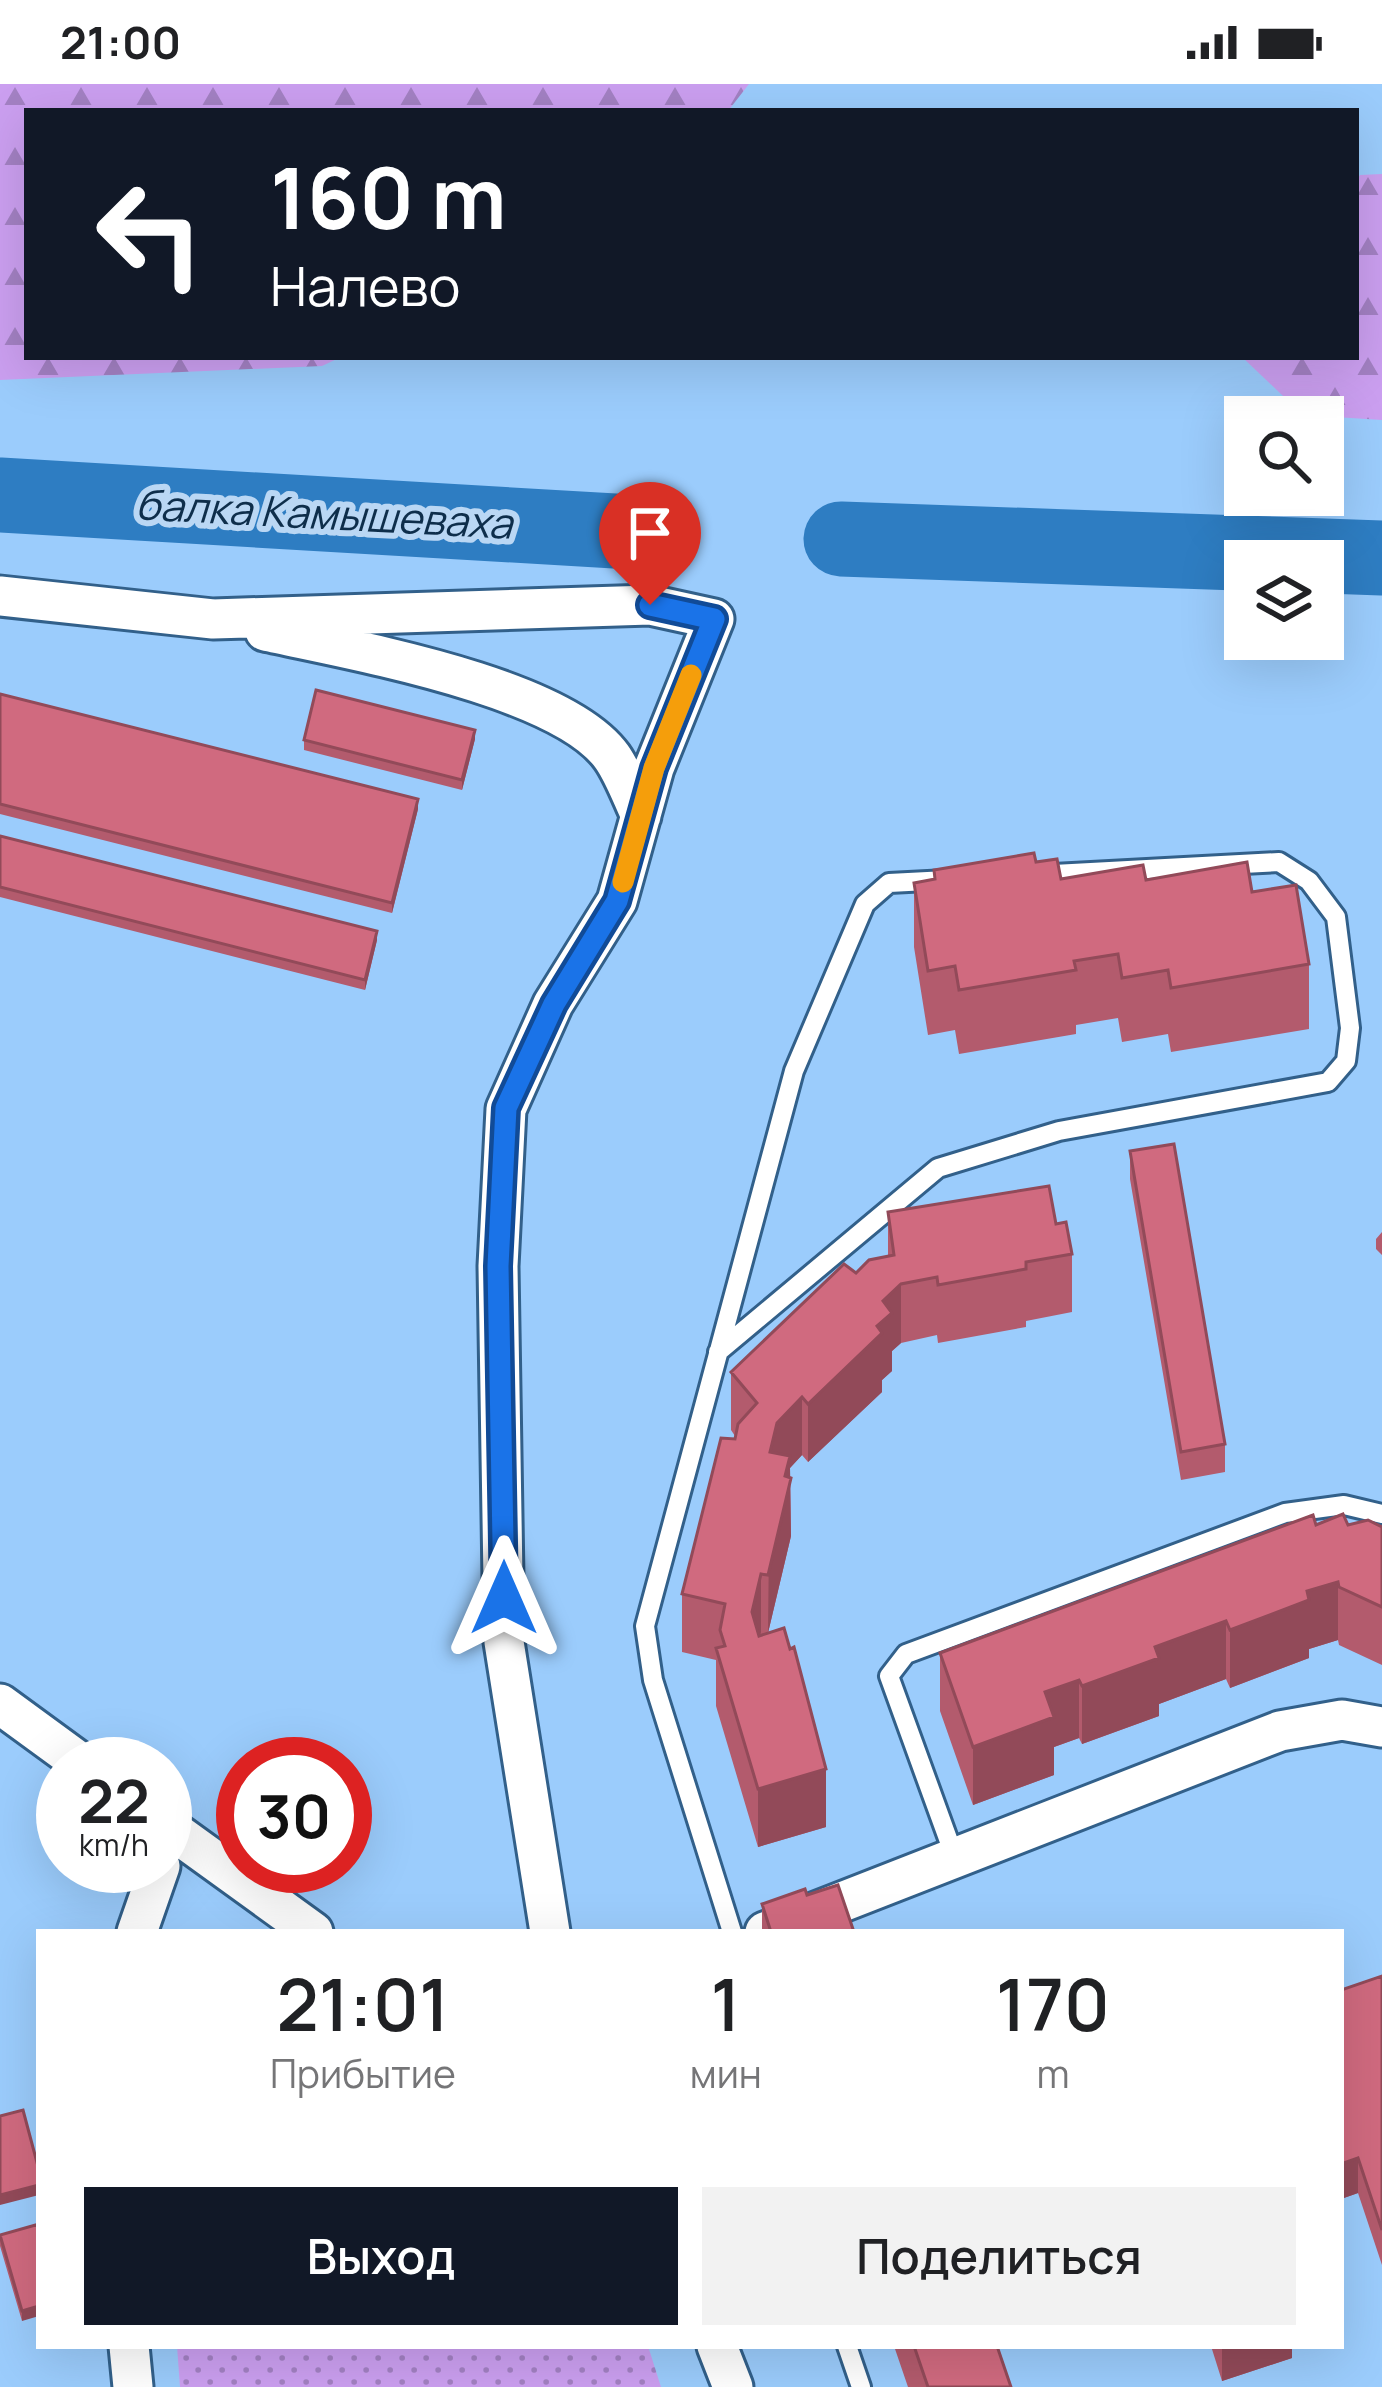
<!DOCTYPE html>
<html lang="ru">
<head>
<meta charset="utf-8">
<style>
	:root { --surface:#fff; --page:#f2f2f2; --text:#202124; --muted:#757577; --accent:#111827 }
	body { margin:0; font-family:Manrope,sans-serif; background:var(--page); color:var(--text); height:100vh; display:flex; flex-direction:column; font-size:45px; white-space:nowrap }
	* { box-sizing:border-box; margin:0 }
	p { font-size:39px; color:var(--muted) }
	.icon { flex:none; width:66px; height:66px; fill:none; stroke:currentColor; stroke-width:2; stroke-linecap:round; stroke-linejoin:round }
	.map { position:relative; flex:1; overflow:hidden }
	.side { position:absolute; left:36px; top:1845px; width:1308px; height:420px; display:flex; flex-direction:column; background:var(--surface); border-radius:0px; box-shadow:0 12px 48px #0002 }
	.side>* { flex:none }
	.guide { position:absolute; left:24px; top:24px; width:1335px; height:252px; border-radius:0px; box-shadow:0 12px 48px #0002; background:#111827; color:#fff; overflow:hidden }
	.fabs { position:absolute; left:1224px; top:312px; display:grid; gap:24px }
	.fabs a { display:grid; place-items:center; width:120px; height:120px; border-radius:0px; background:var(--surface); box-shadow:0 12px 48px #0002; font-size:60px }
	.speed { position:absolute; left:36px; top:1653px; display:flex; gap:24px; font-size:60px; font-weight:700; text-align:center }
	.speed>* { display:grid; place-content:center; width:156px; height:156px; border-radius:50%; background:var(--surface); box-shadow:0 12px 48px #0002; line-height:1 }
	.speed small { font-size:30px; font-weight:400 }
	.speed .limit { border:18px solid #d22; background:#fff; color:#111 }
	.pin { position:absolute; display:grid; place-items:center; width:102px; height:102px; color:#fff; margin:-123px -51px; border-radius:50% 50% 50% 0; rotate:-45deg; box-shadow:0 0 12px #0007 }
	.pin .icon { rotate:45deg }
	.me { position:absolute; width:132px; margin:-66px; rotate:0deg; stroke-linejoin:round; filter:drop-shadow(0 0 9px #0008) }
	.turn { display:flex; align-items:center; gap:42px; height:252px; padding:0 48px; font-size:54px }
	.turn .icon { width:156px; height:156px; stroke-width:2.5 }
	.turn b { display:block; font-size:84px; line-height:102px }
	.eta { display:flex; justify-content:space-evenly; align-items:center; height:204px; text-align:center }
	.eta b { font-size:72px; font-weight:600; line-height:84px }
	.cta { display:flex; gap:24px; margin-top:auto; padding:24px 48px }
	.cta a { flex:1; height:138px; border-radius:0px; background:var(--accent); color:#fff; font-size:48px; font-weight:600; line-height:138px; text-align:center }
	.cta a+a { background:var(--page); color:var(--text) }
	.status { display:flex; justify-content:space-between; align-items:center; height:84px; padding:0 60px; background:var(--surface); direction:ltr }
	.status svg { height:33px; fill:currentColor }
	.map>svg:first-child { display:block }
</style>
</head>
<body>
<div class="status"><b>21:00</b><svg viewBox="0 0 49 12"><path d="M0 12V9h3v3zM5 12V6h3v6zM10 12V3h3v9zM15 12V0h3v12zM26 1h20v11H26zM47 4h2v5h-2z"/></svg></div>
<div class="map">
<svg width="1382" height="2303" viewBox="0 0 1382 2303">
	<defs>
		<pattern id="grass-dots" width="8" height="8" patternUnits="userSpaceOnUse" patternTransform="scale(3)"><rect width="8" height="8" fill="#cb9ff0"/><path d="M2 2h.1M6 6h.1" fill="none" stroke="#a381c3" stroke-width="1.8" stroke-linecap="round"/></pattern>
		<pattern id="forest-firs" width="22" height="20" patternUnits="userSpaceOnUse" patternTransform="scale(3)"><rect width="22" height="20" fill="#cb9ff0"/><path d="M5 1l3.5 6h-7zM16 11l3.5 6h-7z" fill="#a381c3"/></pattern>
	</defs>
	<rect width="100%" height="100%" fill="#9bccfc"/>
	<path fill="url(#grass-dots)" d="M 177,2262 L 648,2262 L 661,2303 L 180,2303 Z"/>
	<path fill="url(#forest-firs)" d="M 0,0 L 749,0 L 728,27 L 27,27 L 27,273 L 341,273 L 322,282 L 0,296 Z
		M 1382,90 L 1382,336 L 1303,331 L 1242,273 L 1356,273 L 1356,98 L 1360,91 Z"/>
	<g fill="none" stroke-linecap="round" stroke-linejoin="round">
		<path stroke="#2e7dc2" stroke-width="75" d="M 0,411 L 649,449
			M 841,455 L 1382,474"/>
		<defs>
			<path id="lane" d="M 718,1268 L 938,1084 L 1059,1047 L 1328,998 L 1346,977 L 1350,944 L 1336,833 L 1309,797 L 1279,778 L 1035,791
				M 955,1774 L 889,1592 L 906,1570 L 1285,1429 L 1344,1421 L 1382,1430
				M 732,1848 L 653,1596 L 645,1542 L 794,987 L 865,820 L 889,799 L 947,796
				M 847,2262 L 861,2303"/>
			<path id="street" d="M 0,512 L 213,535 L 650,521 L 714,535 L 654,684 L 617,817 L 553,920 L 506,1025 L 498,1182 L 504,1558 L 550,1848
				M 265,547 C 350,566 561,602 612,673 C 624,690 632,713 641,732
				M 0,1620 L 82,1680
				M 165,1741 L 313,1848
				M 137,1848 L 160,1782
				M 765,1848 L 1280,1647 L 1342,1636 L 1382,1643
				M 129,2262 L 133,2303
				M 717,2262 L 733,2303"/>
		</defs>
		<use href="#lane" stroke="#32608a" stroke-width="24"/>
		<use href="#street" stroke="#32608a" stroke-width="45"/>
		<use href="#lane" stroke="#fff" stroke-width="18"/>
		<use href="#street" stroke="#fff" stroke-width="39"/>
	</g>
	<path fill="#b35b6d" d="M 0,610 L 418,725 L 392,829 L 0,730 Z
		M 475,655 L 462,706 L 304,666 L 304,656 Z
		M 0,752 L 377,856 L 365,906 L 0,813 Z
		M 1036,778 L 1061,795 L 1146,796 L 1252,808 L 1309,880 L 1309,945 L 1171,968 L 1168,950 L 1122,958 L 1118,934 L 1076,941 L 1076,950 L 959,970 L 955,946 L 928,951 L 914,863 L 914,799 L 934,796 L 934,786 Z
		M 1130,1067 L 1225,1360 L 1225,1388 L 1181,1396 L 1130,1095 Z
		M 888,1128 L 1056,1140 L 1072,1170 L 1072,1228 L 1026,1237 L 1026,1243 L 938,1259 L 937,1251 L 901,1259 L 892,1267 L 892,1287 L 882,1296 L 882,1308 L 808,1378 L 802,1371 L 790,1384 L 791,1452 L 768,1549 L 826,1743 L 758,1763 L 716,1622 L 716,1576 L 682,1568 L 682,1510 L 735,1355 L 735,1352 L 731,1346 L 731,1288 L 856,1189 L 888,1172 Z
		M 1382,1148 L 1382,1171 L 1376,1165 L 1376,1155 Z
		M 1316,1441 L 1382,1443 L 1382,1581 L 1339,1561 L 1338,1556 L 1309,1565 L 1309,1574 L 1230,1604 L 1226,1595 L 1159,1620 L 1159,1632 L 1082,1660 L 1079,1654 L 1054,1663 L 1054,1691 L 973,1721 L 940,1627 L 940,1569 Z
		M 807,1811 L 854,1848 L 762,1848 L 762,1820 Z
		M 1382,1892 L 1382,2181 L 1358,2109 L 1341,2115 L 1341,1906 Z
		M 39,2140 L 22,2237 L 0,2162 L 0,2151 Z
		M 894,2262 L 997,2262 L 1011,2303 L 908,2303 Z
		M 1211,2262 L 1292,2262 L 1292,2274 L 1222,2297 Z"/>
	<path fill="#924a59" d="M 475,646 L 475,655 L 462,706 L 462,696 Z
		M 418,715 L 418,725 L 392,829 L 392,819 Z
		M 377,847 L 377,856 L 365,906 L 365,896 Z
		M 901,1200 L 901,1259 L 892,1267 L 892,1287 L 882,1296 L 882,1308 L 808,1378 L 808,1320 L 877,1242 L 883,1217 Z
		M 802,1313 L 802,1371 L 790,1384 L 791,1452 L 768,1549 L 770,1368 L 777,1339 Z
		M 761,1490 L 761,1548 L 752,1587 L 752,1528 Z
		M 1338,1498 L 1338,1556 L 1309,1565 L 1309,1574 L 1230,1604 L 1230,1546 L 1307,1507 Z
		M 1226,1537 L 1226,1595 L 1159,1620 L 1159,1632 L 1082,1660 L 1082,1602 L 1155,1563 Z
		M 1079,1596 L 1079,1654 L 1054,1663 L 1054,1691 L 973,1721 L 973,1663 L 1045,1608 Z
		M 826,1685 L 826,1743 L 758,1763 L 758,1705 Z
		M 1358,2074 L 1358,2109 L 1341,2115 L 1341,2080 Z
		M 39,2101 L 39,2111 L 0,2121 L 0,2111 Z
		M 39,2222 L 39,2232 L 22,2237 L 22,2227 Z
		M 1222,2262 L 1292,2262 L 1292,2274 L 1222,2297 Z"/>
	<path fill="#d06a7f" stroke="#924a59" stroke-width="3" d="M 316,606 L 475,646 L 462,696 L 304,656 Z
		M 0,610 L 418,715 L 392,819 L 0,720 Z
		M 0,752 L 377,847 L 365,896 L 0,803 Z
		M 1034,769 L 1036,778 L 1057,775 L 1061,795 L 1143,781 L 1146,796 L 1247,778 L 1252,808 L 1296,801 L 1309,880 L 1171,904 L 1168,886 L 1122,894 L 1118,870 L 1074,877 L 1076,886 L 959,906 L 955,882 L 928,887 L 914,799 L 935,795 L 934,786 Z
		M 1174,1060 L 1225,1360 L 1181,1368 L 1130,1067 Z
		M 1049,1102 L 1056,1140 L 1066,1138 L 1072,1170 L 1026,1178 L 1026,1185 L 938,1201 L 937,1193 L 901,1200 L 883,1217 L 892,1229 L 877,1242 L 882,1249 L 808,1320 L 802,1313 L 777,1339 L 770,1368 L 790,1372 L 785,1392 L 791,1394 L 768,1491 L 761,1490 L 752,1528 L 759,1552 L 784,1544 L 790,1565 L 794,1563 L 826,1685 L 758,1705 L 716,1564 L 725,1562 L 720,1546 L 725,1520 L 682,1510 L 721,1354 L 735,1355 L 738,1340 L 757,1319 L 731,1288 L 844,1180 L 856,1189 L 869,1176 L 894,1171 L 888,1128 Z
		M 1343,1430 L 1348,1441 L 1368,1436 L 1382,1443 L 1382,1523 L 1339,1503 L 1338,1498 L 1307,1507 L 1309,1516 L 1230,1546 L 1226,1537 L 1155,1563 L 1159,1574 L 1082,1602 L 1079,1596 L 1045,1608 L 1054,1633 L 973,1663 L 940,1569 L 1313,1431 L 1316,1441 Z
		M 838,1801 L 854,1848 L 771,1848 L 762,1820 L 805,1805 L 807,1811 Z
		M 1382,1892 L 1382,2146 L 1358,2074 L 1341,2080 L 1341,1906 Z
		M 23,2026 L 39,2086 L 39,2101 L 0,2111 L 0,2032 Z
		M 39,2140 L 39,2222 L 22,2227 L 0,2151 Z
		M 914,2262 L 997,2262 L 1011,2303 L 928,2303 Z"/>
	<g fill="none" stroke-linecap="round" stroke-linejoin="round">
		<defs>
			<path id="route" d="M 504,1514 L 498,1182 L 506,1024 L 554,920 L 617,817 L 654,684 L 714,535 L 650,521"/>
		</defs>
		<use href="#route" stroke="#114b97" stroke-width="30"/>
		<use href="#route" stroke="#1a73e8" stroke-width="21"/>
		<path stroke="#f59e0b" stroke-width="21" d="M 623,798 L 654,684 L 691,591"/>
	</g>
	<g text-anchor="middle" stroke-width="12" stroke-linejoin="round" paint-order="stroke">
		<g font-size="42" font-style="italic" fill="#0e2e4b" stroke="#bad7f4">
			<text transform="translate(324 430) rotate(3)" y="15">балка Камышеваха</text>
		</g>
	</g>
</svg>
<div class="fabs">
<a><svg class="icon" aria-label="search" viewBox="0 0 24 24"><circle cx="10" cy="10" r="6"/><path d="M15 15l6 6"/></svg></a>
<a><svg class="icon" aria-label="layers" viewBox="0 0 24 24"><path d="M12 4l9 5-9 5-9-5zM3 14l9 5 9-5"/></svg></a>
</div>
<div class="speed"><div>22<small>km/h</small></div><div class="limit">30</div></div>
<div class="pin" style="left:650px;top:521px;background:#d93025"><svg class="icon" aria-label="arrive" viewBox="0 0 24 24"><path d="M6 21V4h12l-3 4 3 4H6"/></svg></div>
<svg class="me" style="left:504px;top:1514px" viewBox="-20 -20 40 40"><path d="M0-17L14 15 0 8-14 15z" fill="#1a73e8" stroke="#fff" stroke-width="4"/></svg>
<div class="guide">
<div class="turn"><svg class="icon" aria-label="left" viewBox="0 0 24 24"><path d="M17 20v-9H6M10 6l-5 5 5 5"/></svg><div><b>160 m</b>Налево</div></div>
</div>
<section class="side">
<div class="eta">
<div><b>21:01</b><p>Прибытие</p></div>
<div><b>1</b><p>мин</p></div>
<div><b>170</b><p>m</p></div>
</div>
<div class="cta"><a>Выход</a><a>Поделиться</a></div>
</section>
</div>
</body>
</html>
